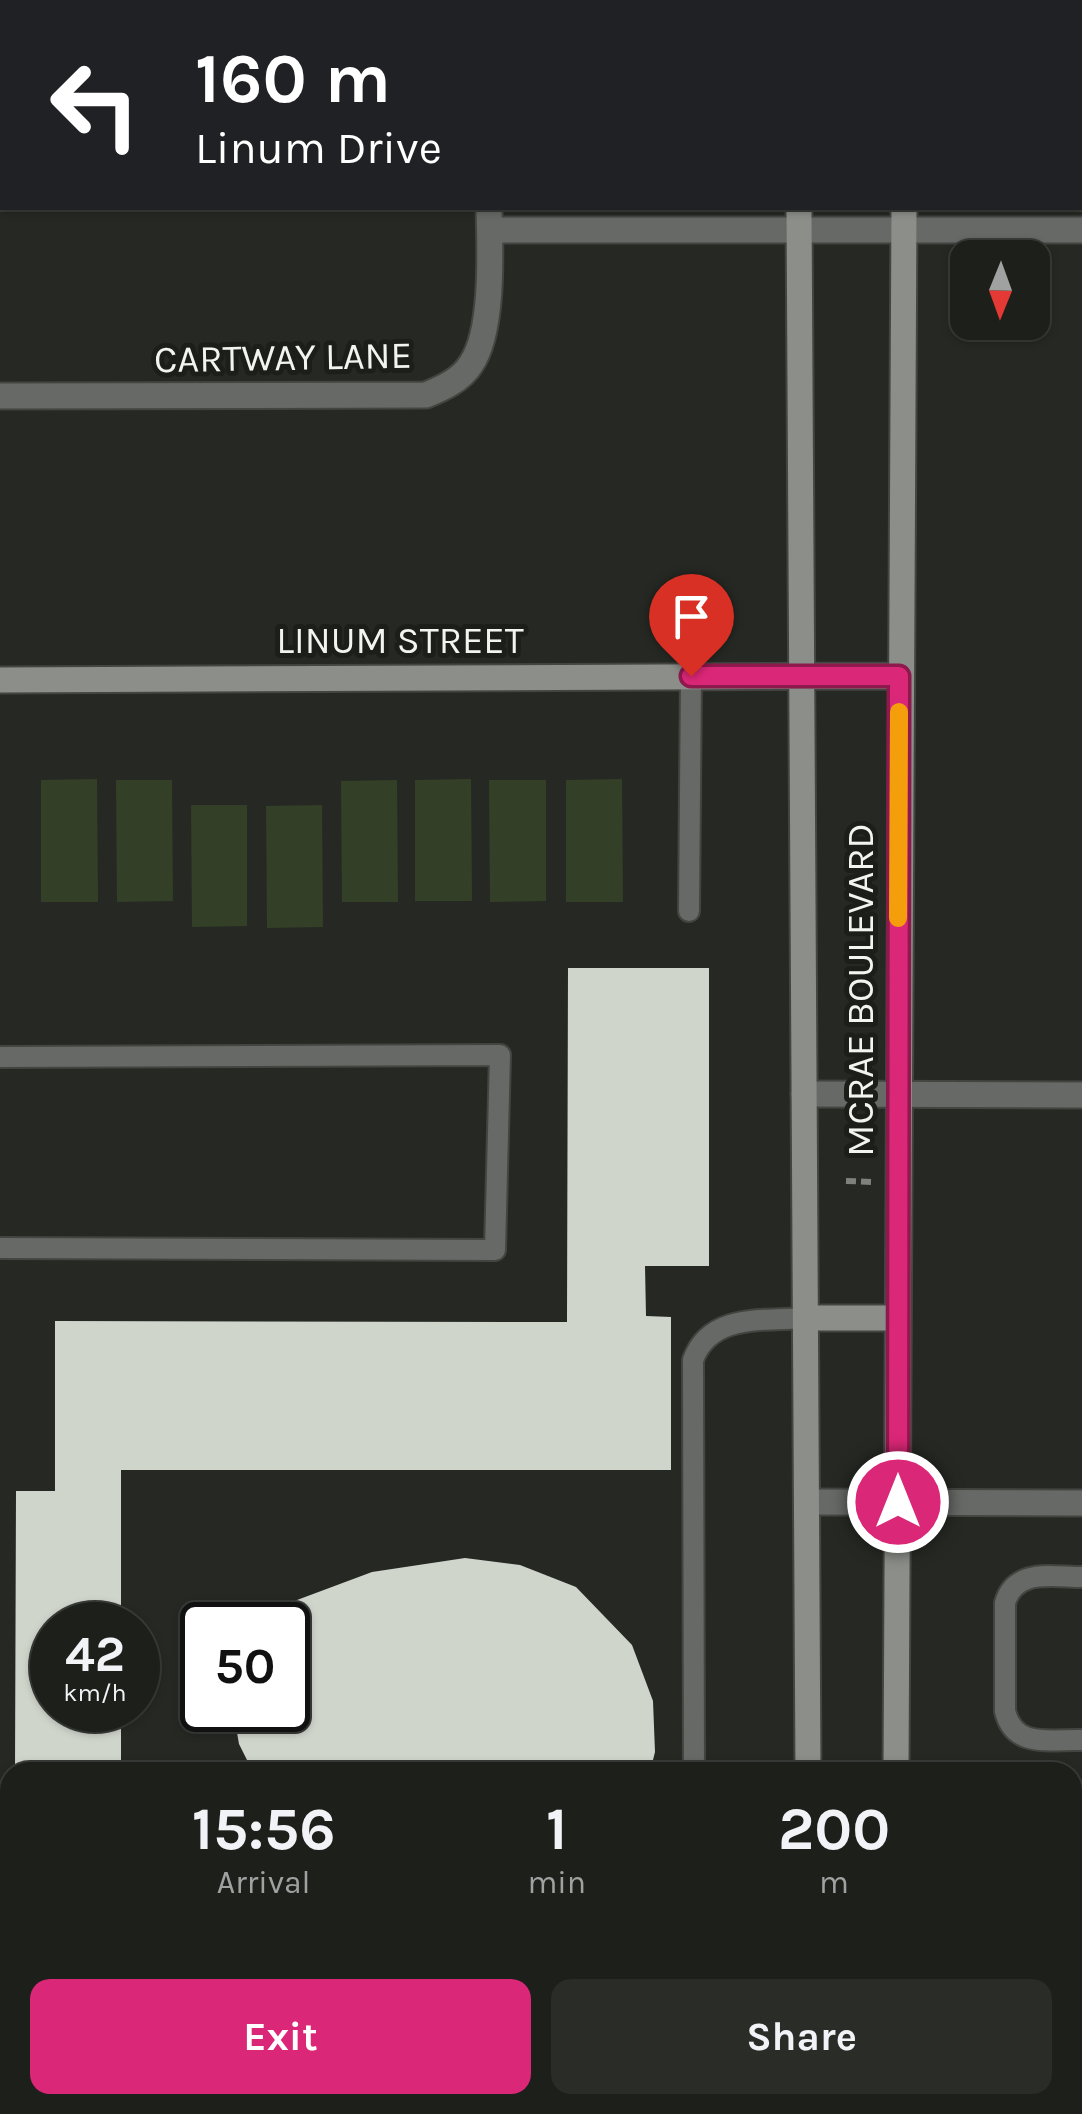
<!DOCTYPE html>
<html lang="en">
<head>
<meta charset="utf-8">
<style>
	:root { --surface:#1c1f1a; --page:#292c27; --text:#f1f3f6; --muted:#a0a2a2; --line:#3a3d39; --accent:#db2777 }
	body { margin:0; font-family:Karla,sans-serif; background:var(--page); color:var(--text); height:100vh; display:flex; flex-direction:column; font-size:38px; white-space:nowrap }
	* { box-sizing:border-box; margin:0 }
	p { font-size:32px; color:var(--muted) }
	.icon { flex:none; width:55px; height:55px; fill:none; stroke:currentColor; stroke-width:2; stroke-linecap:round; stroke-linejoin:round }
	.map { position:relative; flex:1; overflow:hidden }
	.panel { position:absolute; left:0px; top:1762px; width:1082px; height:352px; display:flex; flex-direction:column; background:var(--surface); border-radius:30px 30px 0 0; box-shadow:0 2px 8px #0004,0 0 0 2px var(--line) }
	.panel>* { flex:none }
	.hud { position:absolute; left:0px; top:0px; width:1082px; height:210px; box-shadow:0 2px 8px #0004,0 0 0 2px var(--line); background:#202124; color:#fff; overflow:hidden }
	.needle { width:65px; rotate:181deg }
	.fabs { position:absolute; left:950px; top:240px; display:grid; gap:20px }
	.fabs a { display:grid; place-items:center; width:100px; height:100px; border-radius:20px; background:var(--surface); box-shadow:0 2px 8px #0004,0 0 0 2px var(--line); font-size:50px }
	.speed { position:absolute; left:30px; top:1602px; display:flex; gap:20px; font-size:50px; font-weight:700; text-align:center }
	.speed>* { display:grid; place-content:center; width:130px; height:130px; border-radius:50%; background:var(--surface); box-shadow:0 2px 8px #0004,0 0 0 2px var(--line); line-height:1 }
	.speed small { font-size:25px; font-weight:400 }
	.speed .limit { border:5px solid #111; border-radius:15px; background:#fff; color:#111 }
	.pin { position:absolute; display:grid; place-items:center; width:85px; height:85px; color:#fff; margin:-102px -42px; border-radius:50% 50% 50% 0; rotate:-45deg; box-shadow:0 0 10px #0007 }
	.pin .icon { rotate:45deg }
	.me { position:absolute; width:110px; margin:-55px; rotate:0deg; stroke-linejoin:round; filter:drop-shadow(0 0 8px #0008) }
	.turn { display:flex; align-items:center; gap:35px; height:210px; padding:0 30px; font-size:45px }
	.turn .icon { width:130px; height:130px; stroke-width:2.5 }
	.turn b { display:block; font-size:70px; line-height:85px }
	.eta { display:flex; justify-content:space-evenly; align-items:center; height:170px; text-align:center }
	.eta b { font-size:60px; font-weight:700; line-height:70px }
	.primary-button { display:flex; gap:20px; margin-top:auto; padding:20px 30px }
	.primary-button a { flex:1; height:115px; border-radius:20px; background:var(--accent); color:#fff; font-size:40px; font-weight:700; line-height:115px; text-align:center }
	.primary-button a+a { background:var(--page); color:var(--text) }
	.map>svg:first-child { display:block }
</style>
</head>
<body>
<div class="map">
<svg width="1082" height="2114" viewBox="0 0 1082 2114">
	<rect width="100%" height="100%" fill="#262923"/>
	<path fill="#343f27" d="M 97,779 L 98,902 L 41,902 L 41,780 Z
		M 471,779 L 472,901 L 415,901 L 415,780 Z
		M 622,779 L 623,902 L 566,902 L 566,780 Z
		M 116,780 L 172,780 L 173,901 L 117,902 Z
		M 397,780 L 398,902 L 342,902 L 341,781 Z
		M 489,780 L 546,780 L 546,901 L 490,902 Z
		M 191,805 L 247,805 L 247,926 L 192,927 Z
		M 322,805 L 323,927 L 267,928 L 266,806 Z"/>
	<path fill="#d0d5cc" d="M 568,968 L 709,968 L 709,1266 L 645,1266 L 646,1316 L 671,1317 L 671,1470 L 121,1470 L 121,1625 L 52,1625 L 52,1710 L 121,1710 L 121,1772 L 15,1772 L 16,1491 L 55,1491 L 55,1321 L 567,1322 Z
		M 465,1558 L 520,1565 L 576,1587 L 632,1645 L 653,1701 L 655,1752 L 650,1772 L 253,1772 L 239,1744 L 233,1710 L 288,1710 L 288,1625 L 270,1625 L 289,1603 L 372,1572 Z
		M 1034,1767 L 1034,1772 L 975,1772 L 975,1768 Z
		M 0,1906 L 10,1906 L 10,2105 L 341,2105 L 340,2114 L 0,2114 Z
		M 361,2105 L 675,2105 L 678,2114 L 353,2114 Z"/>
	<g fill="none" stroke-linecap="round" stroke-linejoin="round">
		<defs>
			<path id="lane" d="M 689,911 L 691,676
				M 0,1057 L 500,1055 L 495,1250 L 0,1248
				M 1082,1577 C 1052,1577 1015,1568 1005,1603 L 1005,1711 C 1014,1749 1050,1739 1082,1740
				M 694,1772 L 693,1360 C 710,1313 764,1321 807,1318
				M 1072,1906 L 1082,1906"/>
			<path id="street" d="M 487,0 L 487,2
				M 490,230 L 1082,230
				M 0,396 L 426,395 C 443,388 461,380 471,364 C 494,331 490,248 489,208
				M 804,1094 L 1082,1095
				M 808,1502 L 1082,1503"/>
			<path id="secondary" d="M 797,0 L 797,2
				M 904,0 L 904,2
				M 799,208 L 808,1772
				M 0,680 L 899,676
				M 807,1318 L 898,1318
				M 896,1772 L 904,208
				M 896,2105 L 896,2114
				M 807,2114 L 807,2105"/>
		</defs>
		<use href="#lane" stroke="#434540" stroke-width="24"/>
		<use href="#street" stroke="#434540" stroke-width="29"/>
		<use href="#secondary" stroke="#434540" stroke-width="29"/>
		<path stroke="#7e817c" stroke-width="6" stroke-dasharray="10 5" stroke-linecap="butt" d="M 846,1181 L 873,1182"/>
		<use href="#lane" stroke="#676966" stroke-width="20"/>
		<use href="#street" stroke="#676966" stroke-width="25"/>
		<use href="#secondary" stroke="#8b8e89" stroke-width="25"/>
	</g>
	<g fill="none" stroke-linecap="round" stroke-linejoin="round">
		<defs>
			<path id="route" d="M 691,676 L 899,676 L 898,1502"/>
		</defs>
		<use href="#route" stroke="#8e194d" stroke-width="25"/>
		<use href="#route" stroke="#db2777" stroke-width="18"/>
		<path stroke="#f59e0b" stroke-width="18" d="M 898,918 L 899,712"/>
	</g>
	<g text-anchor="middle" stroke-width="10" stroke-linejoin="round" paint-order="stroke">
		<g font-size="38" fill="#f2f4f0" stroke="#1c1f19">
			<text transform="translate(283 357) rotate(-1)" y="13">CARTWAY LANE</text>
			<text x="400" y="653">LINUM STREET</text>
			<text transform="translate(860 990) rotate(-90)" y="13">MCRAE BOULEVARD</text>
		</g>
	</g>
</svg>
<div class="fabs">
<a><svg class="needle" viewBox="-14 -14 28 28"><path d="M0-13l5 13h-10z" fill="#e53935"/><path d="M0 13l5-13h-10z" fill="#a0a2a2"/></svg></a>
</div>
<div class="speed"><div>42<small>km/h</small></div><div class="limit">50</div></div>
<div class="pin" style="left:691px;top:676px;background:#d93025"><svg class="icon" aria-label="arrive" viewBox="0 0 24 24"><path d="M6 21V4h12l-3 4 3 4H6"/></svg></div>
<svg class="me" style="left:898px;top:1502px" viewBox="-20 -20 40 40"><circle r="17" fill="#db2777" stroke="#fff" stroke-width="3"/><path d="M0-11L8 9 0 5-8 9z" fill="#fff"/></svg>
<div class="hud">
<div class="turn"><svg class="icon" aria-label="left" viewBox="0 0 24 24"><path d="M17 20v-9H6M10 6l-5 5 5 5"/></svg><div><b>160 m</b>Linum Drive</div></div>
</div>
<section class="panel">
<div class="eta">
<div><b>15:56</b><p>Arrival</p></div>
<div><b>1</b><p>min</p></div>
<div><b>200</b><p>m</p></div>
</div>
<div class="primary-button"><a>Exit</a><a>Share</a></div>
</section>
</div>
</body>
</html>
